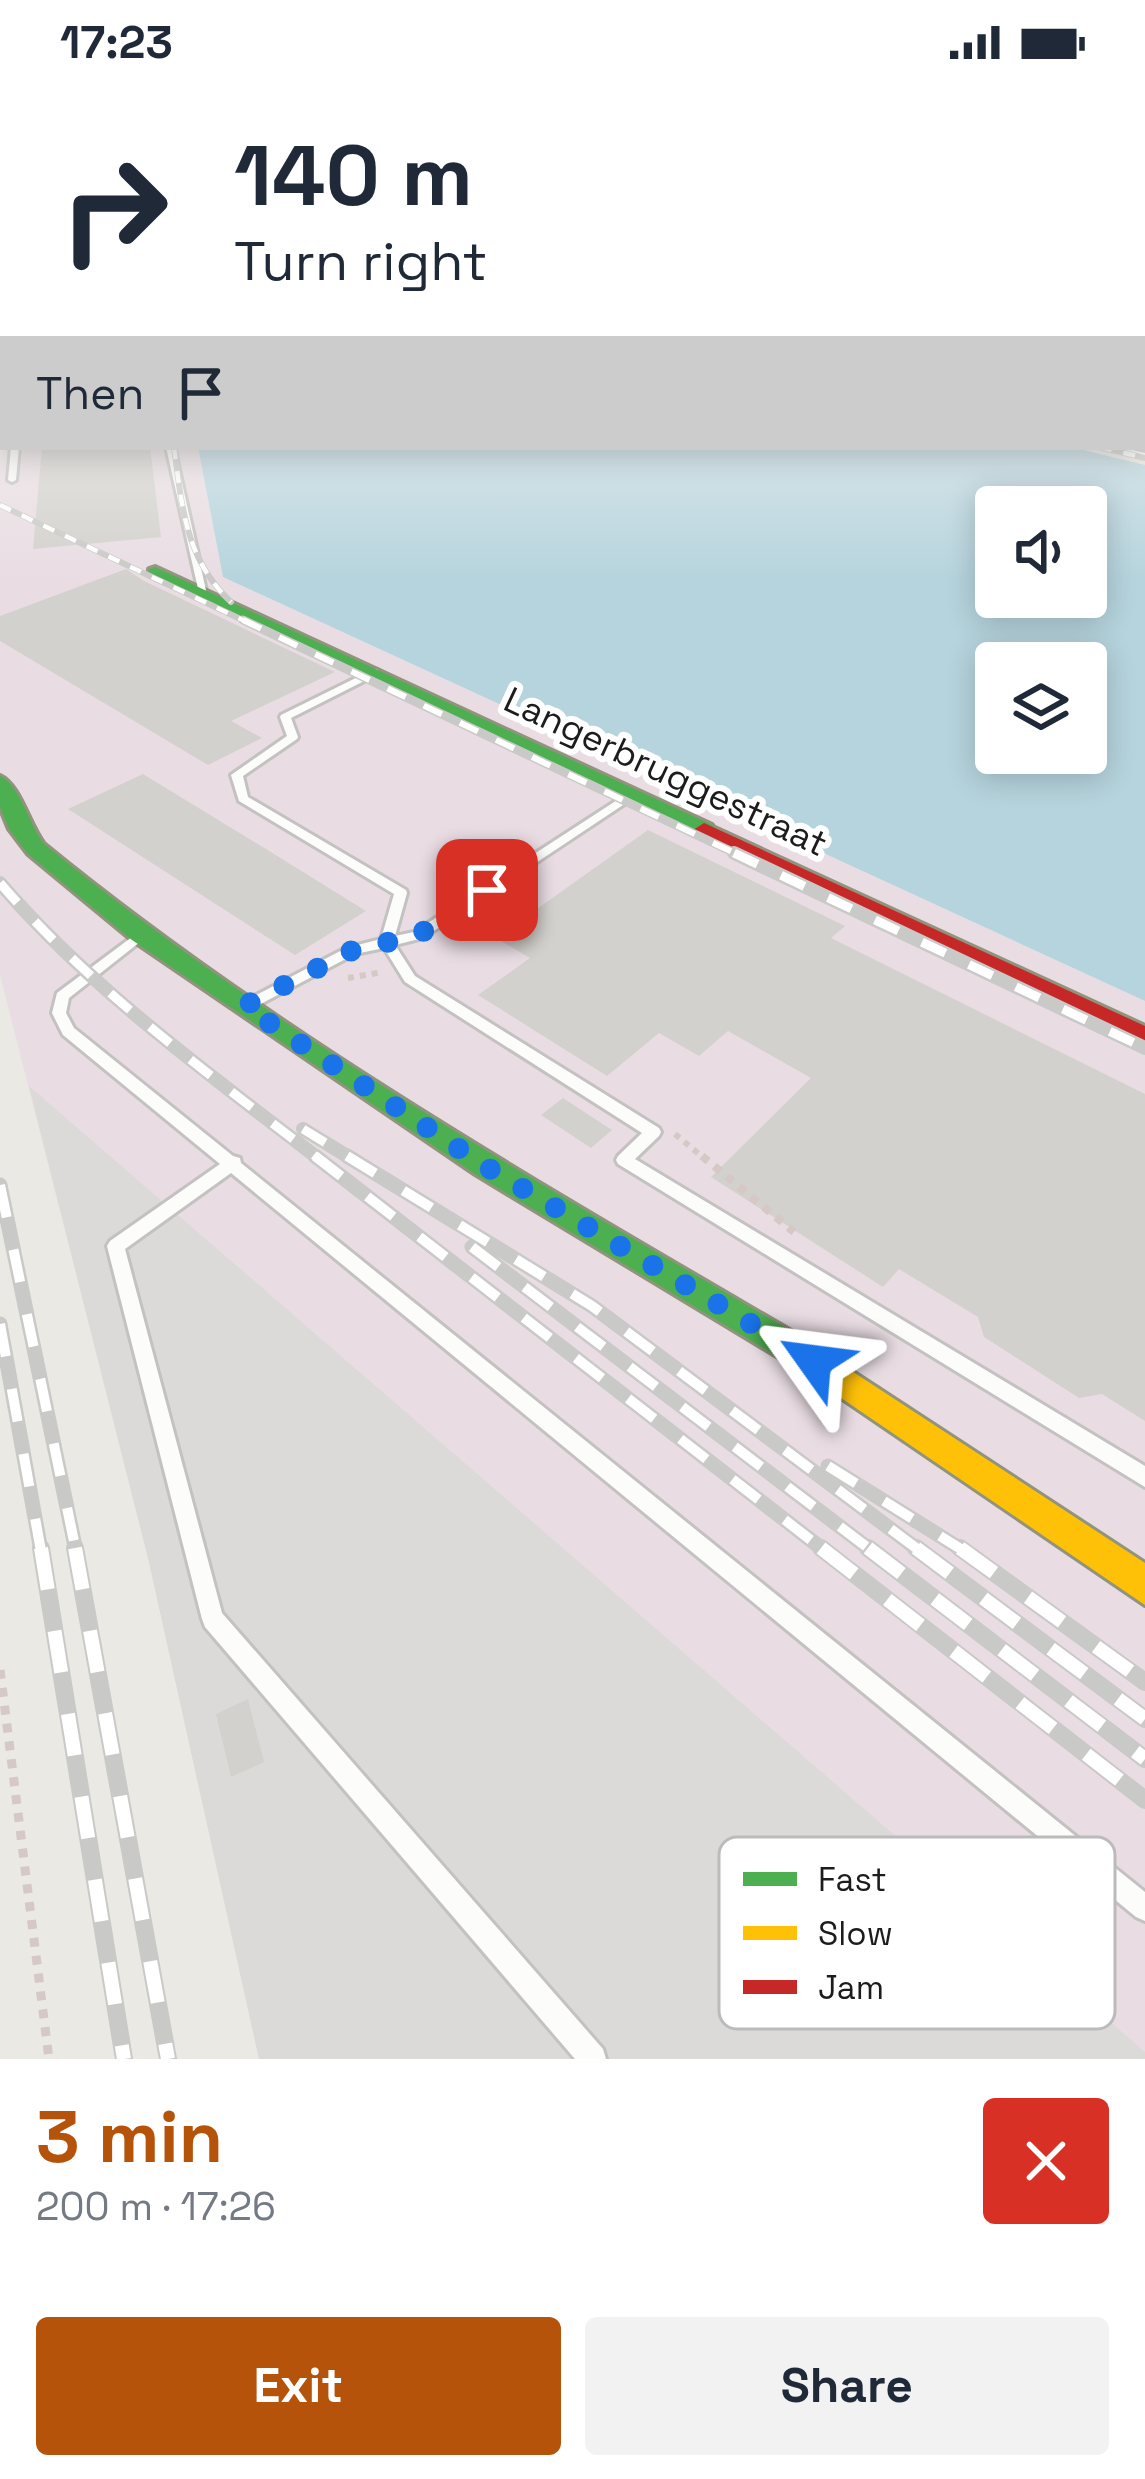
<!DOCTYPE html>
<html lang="en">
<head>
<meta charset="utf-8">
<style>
	:root { --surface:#fff; --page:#f2f2f3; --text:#1f2937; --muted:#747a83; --accent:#b45309 }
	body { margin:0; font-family:"Space Grotesk",sans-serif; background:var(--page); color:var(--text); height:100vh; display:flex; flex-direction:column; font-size:45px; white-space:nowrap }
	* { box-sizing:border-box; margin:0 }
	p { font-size:39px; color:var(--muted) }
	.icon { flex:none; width:66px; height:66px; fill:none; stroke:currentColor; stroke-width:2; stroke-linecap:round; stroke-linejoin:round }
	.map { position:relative; height:1975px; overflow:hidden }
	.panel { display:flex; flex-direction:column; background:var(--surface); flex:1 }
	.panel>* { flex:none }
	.hud { position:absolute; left:0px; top:0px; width:1146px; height:366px; box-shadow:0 6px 30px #0003; background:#fff; color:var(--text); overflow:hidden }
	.controls { position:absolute; left:975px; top:402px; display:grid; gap:24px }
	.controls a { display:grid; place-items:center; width:132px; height:132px; border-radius:12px; background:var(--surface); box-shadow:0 6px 30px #0003; font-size:60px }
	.pin { position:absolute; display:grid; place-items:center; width:102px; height:102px; color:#fff; margin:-51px; border-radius:24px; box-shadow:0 6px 18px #0006 }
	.me { position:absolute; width:132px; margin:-66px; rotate:301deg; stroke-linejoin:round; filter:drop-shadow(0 0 9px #0008) }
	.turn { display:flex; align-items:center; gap:42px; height:252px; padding:0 36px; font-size:54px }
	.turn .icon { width:156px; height:156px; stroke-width:2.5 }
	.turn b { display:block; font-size:84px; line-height:102px }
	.then { display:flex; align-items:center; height:114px; padding:0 36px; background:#0003; gap:24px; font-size:45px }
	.round { display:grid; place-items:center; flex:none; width:126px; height:126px; border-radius:12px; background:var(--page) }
	.head { display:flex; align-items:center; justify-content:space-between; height:204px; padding:0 36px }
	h1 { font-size:72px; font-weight:700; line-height:90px; color:var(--accent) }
	.cta { display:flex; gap:24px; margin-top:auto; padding:24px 36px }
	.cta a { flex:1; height:138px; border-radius:12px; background:var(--accent); color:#fff; font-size:48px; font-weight:700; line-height:138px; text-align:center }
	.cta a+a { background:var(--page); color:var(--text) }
	.status { display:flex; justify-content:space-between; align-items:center; height:84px; padding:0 60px; background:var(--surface); direction:ltr }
	.status svg { height:33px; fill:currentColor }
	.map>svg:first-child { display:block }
</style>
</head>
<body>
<div class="status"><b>17:23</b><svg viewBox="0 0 49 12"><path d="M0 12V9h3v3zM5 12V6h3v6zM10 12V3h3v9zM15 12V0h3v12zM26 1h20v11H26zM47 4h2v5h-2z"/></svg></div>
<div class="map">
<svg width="1145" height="1975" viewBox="0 0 1145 1975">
	<rect width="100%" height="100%" fill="#ebe9e4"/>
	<path fill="#e9dde3" d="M 0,219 L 3,363 L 198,363 L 223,493 L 1145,917 L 1145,1975 L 259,1975 L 149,1478 L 0,891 Z"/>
	<path fill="#dbdad8" d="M 29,1002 L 1145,1968 L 1145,1975 L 259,1975 L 149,1478 Z"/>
	<path fill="#b6d4de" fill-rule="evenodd" d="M 198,363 L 1071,363 L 1145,381 L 1145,917 L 223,493 ZM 996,423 L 1086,423 L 1086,513 L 996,513 ZM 996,579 L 1086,579 L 1086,669 L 996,669 Z"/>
	<path fill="#d3d1cd" d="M 42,363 L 150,363 L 161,453 L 33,465 Z
		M 126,485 L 144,497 L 335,588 L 231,637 L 262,654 L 208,681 L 0,557 L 0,532 Z
		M 143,690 L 266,765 L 366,827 L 295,871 L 68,725 Z
		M 648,746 L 845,842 L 831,854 L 1145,1010 L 1145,1337 L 1102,1310 L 1079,1314 L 984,1253 L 978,1233 L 899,1185 L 883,1203 L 711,1093 L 811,994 L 728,947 L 699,972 L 659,949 L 607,992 L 478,911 L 530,874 L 496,854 Z
		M 563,1014 L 612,1046 L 591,1064 L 541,1031 Z
		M 248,1615 L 264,1678 L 231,1693 L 216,1630 Z"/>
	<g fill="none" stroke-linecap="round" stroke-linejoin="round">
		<defs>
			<path id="lane" d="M 3,318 L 3,322 L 0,323 L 0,319 Z
				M 11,363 L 19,363 L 16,396 L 12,398 L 8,396 Z
				M 166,363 L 174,363 L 207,511 L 199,509 Z
				M 1107,363 L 1120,363 L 1145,369 L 1145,373 Z
				M 374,585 L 378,586 L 378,590 L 291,634 L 298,653 L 297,655 L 243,692 L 248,713 L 406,806 L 407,809 L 395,852 L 414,848 L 628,709 L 636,709 L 638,711 L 423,854 L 395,861 L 415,892 L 659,1044 L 661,1048 L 659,1052 L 635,1075 L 1145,1382 L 1145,1403 L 618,1080 L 616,1076 L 618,1072 L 642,1049 L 405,898 L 384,864 L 355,870 L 253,924 L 243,924 L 241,921 L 243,918 L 346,864 L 381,855 L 394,810 L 239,717 L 231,691 L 287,652 L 280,633 L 281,631 Z
				M 140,847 L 147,851 L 145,854 L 69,914 L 66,929 L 74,944 L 233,1072 L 240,1074 L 241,1079 L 1145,1808 L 1145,1837 L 1136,1833 L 231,1089 L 125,1165 L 222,1529 L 603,1965 L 606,1975 L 575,1975 L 205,1543 L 202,1535 L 107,1162 L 110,1157 L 220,1080 L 63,951 L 52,929 L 57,909 Z"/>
			<path id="fast" d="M 155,483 L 712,741 L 715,746 L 704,753 L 696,751 L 149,491 L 149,485 Z
				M 0,692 C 20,701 29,741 44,760 C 285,957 559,1111 827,1268 L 832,1278 L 827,1288 L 815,1293 L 803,1288 L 475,1090 L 132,856 L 28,770 L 9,745 L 0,723 Z"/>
			<path id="slow" d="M 815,1263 L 1145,1479 L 1145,1521 L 803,1288 L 798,1278 L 803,1268 Z"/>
			<path id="jam" d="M 704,739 L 1145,942 L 1145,962 L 696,751 L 693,746 Z"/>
		</defs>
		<use href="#lane" stroke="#c3c2c0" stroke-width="6"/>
		<use href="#fast" stroke="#91947c" stroke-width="6"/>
		<use href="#slow" stroke="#91947c" stroke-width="6"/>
		<use href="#jam" stroke="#91947c" stroke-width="6"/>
		<path stroke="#d6c8c4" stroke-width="6" stroke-dasharray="6 6" stroke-linecap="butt" d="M 348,894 L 383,888
			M 675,1050 L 705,1075"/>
		<path stroke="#d6c8c4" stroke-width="8" stroke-dasharray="8 8" stroke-linecap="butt" d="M 702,1072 L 794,1148"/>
		<path stroke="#d6c8c4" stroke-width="9" stroke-dasharray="9 9" stroke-linecap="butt" d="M 0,1586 L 49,1975"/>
		<use href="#lane" fill="#fcfcfb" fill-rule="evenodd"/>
		<use href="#fast" fill="#4caf50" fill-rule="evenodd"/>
		<use href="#slow" fill="#ffc107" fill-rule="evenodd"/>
		<use href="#jam" fill="#c62828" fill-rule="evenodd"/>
		<defs>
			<path id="rail-far4" d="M 174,363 C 182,422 185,475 231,518
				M 1100,363 L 1145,374
				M 0,421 L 249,539"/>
			<path id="rail-far3" d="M 243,536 L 741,772"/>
			<path id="rail-far2" d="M 734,769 L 1145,964
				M 0,799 C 92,906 208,989 319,1075
				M 303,1045 L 352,1075"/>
			<path id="rail-far1" d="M 315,1072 L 825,1467
				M 347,1072 L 592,1222 L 920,1467
				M 0,1101 L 76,1467
				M 472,1163 L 872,1467
				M 0,1240 L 41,1467
				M 828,1382 L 964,1467"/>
			<path id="rail" d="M 41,1464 L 124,1975
				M 75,1464 L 168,1975
				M 821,1464 L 1145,1716
				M 868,1464 L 1145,1675
				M 916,1464 L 1145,1635
				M 960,1464 L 1145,1598"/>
		</defs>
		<use href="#rail-far4" stroke="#c9c9c8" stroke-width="6"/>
		<use href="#rail-far3" stroke="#c9c9c8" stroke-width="9"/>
		<use href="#rail-far2" stroke="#c9c9c8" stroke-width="14"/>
		<use href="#rail-far1" stroke="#c9c9c8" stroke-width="15"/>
		<use href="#rail" stroke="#c9c9c8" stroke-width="18"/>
		<use href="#rail-far4" stroke="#fff" stroke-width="4.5" stroke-dasharray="12" stroke-linecap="butt"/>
		<use href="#rail-far3" stroke="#fff" stroke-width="6" stroke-dasharray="20" stroke-linecap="butt"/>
		<use href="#rail-far2" stroke="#fff" stroke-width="9" stroke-dasharray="26" stroke-linecap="butt"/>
		<use href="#rail-far1" stroke="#fff" stroke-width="10" stroke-dasharray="33" stroke-linecap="butt"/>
		<use href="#rail" stroke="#fff" stroke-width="14" stroke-dasharray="42" stroke-linecap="butt"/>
	</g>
	<linearGradient id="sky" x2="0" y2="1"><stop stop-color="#94c1e4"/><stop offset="0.44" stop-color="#f6f5f3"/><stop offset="1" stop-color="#f6f5f3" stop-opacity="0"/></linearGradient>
	<rect width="1145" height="496" fill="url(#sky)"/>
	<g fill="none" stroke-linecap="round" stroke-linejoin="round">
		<path stroke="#1a73e8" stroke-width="21" stroke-dasharray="0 37.8" d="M 487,806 L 418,851 L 351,867 L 244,922 L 485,1082 L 814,1277"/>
	</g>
	<g text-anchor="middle" stroke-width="12" stroke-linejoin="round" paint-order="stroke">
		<g font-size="36" fill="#1c1c1c" stroke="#fff">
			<text transform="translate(666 687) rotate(25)" y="13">Langerbruggestraat</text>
		</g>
	</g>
	<rect x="719" y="1753" width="396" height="192" rx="18" fill="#fff" stroke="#bbb" stroke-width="3"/>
	<rect x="743" y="1788" width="54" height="14" fill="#4caf50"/>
	<rect x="743" y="1842" width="54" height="14" fill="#ffc107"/>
	<rect x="743" y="1896" width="54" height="14" fill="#c62828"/>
	<g font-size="33" fill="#1c1c1c">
		<text x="818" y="1807">Fast</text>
		<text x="818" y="1861">Slow</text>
		<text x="818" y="1915">Jam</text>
	</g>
</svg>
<div class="controls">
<a><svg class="icon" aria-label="sound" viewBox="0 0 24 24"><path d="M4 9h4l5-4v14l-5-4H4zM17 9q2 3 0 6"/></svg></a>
<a><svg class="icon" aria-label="layers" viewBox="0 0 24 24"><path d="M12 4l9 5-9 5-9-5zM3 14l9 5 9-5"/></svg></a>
</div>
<div class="pin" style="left:487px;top:806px;background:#d93025"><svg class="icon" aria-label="arrive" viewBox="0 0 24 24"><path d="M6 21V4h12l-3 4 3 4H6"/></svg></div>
<svg class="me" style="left:814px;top:1277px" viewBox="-20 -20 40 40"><path d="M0-17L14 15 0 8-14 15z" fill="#1a73e8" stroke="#fff" stroke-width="4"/></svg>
<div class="hud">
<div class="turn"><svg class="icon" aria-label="right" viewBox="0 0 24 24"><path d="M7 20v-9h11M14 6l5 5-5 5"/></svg><div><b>140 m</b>Turn right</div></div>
<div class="then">Then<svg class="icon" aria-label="arrive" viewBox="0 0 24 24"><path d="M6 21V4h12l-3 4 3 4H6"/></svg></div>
</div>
</div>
<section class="panel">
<div class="head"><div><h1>3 min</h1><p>200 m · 17:26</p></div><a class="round" style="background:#d93025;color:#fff"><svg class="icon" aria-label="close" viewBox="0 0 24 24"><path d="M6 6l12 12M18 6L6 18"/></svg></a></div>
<div class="cta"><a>Exit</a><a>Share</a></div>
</section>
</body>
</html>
